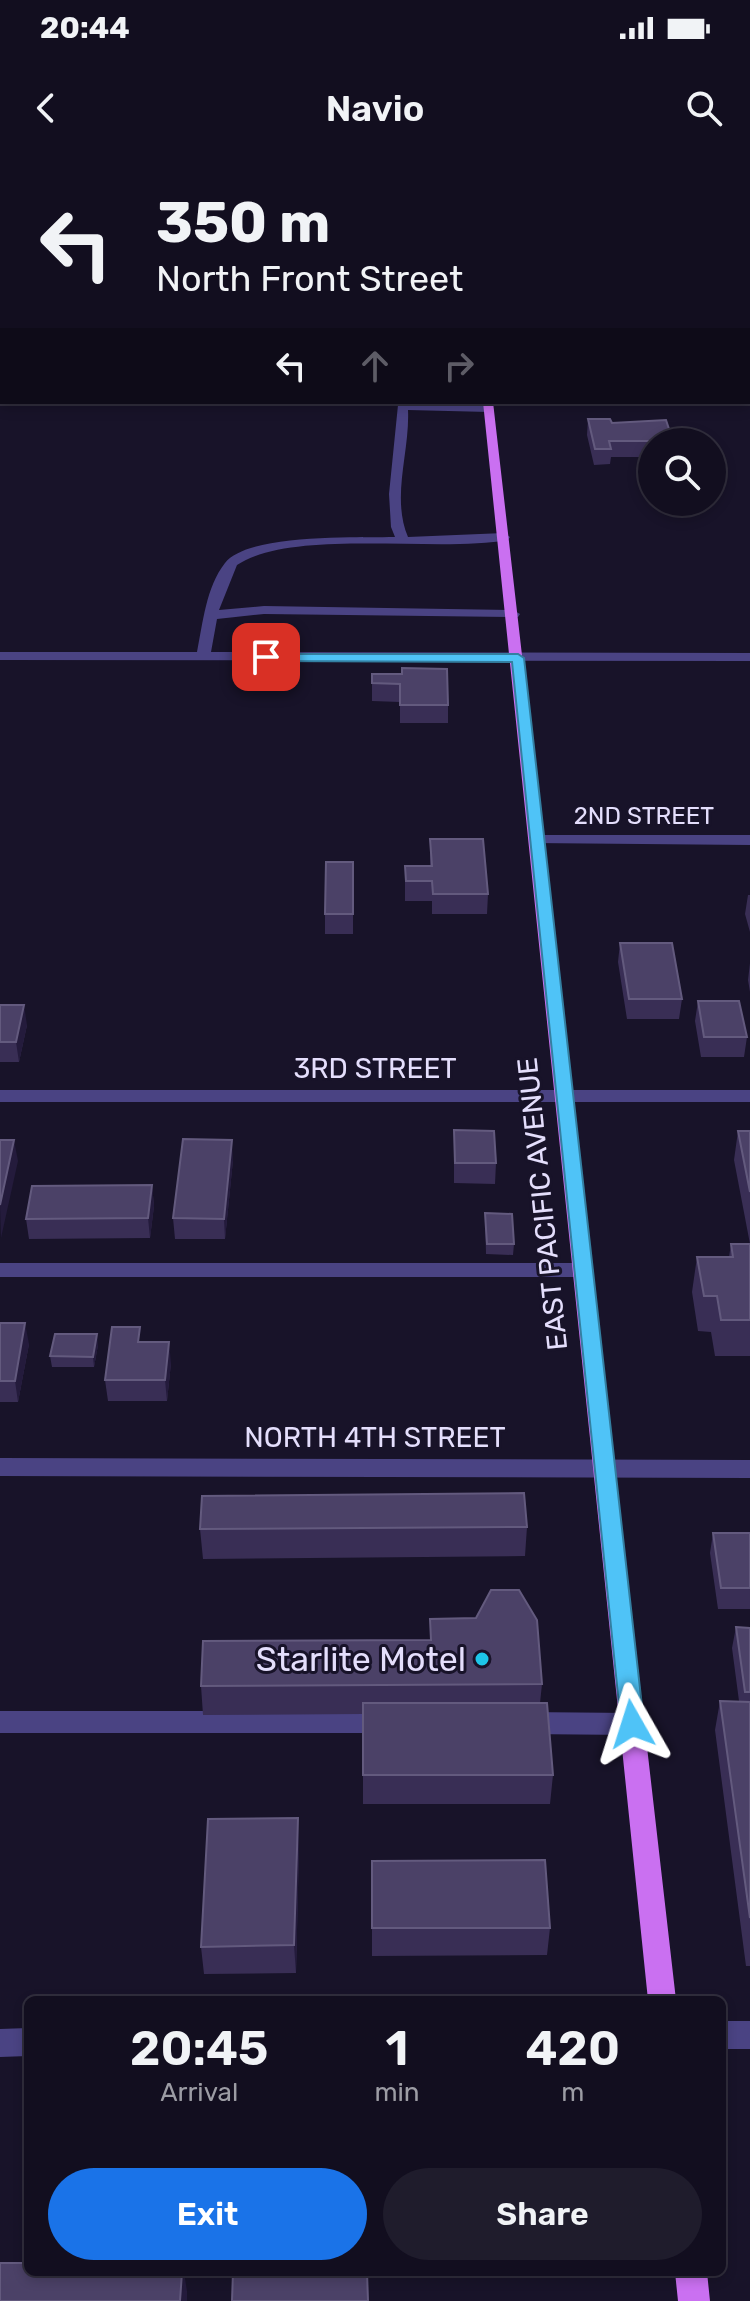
<!DOCTYPE html>
<html lang="en">
<head>
<meta charset="utf-8">
<style>
	:root { --surface:#120e1f; --page:#1f1c2c; --text:#f1f3f6; --muted:#9c9ca4; --line:#312e3d; --accent:#1a73e8 }
	body { margin:0; font-family:Rubik,sans-serif; background:var(--page); color:var(--text); height:100vh; display:flex; flex-direction:column; font-size:30px; white-space:nowrap }
	* { box-sizing:border-box; margin:0 }
	p { font-size:26px; color:var(--muted) }
	.icon { flex:none; width:44px; height:44px; fill:none; stroke:currentColor; stroke-width:2; stroke-linecap:round; stroke-linejoin:round }
	.map { position:relative; flex:1; overflow:hidden }
	.details { position:absolute; left:24px; top:1836px; width:702px; height:280px; display:flex; flex-direction:column; background:var(--surface); border-radius:12px; box-shadow:0 4px 12px #0003,0 0 0 2px var(--line) }
	.details>* { flex:none }
	.hud { position:absolute; left:0px; top:0px; width:750px; height:244px; box-shadow:0 4px 12px #0003,0 0 0 2px var(--line); background:#120e1f; color:var(--text); overflow:hidden }
	.controls { position:absolute; left:638px; top:268px; display:grid; gap:16px }
	.controls a { display:grid; place-items:center; width:88px; height:88px; border-radius:50%; background:var(--surface); box-shadow:0 4px 12px #0003,0 0 0 2px var(--line); font-size:40px }
	.pin { position:absolute; display:grid; place-items:center; width:68px; height:68px; color:#fff; margin:-34px; border-radius:16px; box-shadow:0 4px 12px #0006 }
	.me { position:absolute; width:88px; margin:-44px; rotate:354deg; stroke-linejoin:round; filter:drop-shadow(0 0 6px #0008) }
	.turn { display:flex; align-items:center; gap:28px; height:168px; padding:0 24px; font-size:36px }
	.turn .icon { width:104px; height:104px; stroke-width:2.5 }
	.turn b { display:block; font-size:56px; line-height:68px }
	.lanes { display:flex; align-items:center; height:76px; padding:0 24px; background:#0003; justify-content:center; gap:40px; direction:ltr }
	.lanes .off { opacity:.35 }
	.eta { display:flex; justify-content:space-evenly; align-items:center; height:136px; text-align:center }
	.eta b { font-size:48px; font-weight:600; line-height:56px }
	.cta { display:flex; gap:16px; margin-top:auto; padding:16px 24px }
	.cta a { flex:1; height:92px; border-radius:48px; background:var(--accent); color:#fff; font-size:32px; font-weight:600; line-height:92px; text-align:center }
	.cta a+a { background:var(--page); color:var(--text) }
	.status { display:flex; justify-content:space-between; align-items:center; height:56px; padding:0 40px; background:var(--surface); direction:ltr }
	.status svg { height:22px; fill:currentColor }
	header { display:flex; justify-content:space-between; align-items:center; height:104px; padding:0 24px; background:var(--surface); font-size:36px; font-weight:600 }
	.map>svg:first-child { display:block }
</style>
</head>
<body>
<div class="status"><b>20:44</b><svg viewBox="0 0 49 12"><path d="M0 12V9h3v3zM5 12V6h3v6zM10 12V3h3v9zM15 12V0h3v12zM26 1h20v11H26zM47 4h2v5h-2z"/></svg></div>
<header><svg class="icon" aria-label="back" viewBox="0 0 24 24"><path d="M15 5l-7 7 7 7"/></svg>Navio<svg class="icon" aria-label="search" viewBox="0 0 24 24"><circle cx="10" cy="10" r="6"/><path d="M15 15l6 6"/></svg></header>
<div class="map">
<svg width="750" height="2141" viewBox="0 0 750 2141">
	<rect width="100%" height="100%" fill="#181329"/>
	<g fill="none" stroke-linecap="round" stroke-linejoin="round">
		<path fill="#4a4383" fill-rule="evenodd" d="M 456,0 L 464,0 L 465,2 L 457,2 Z
			M 514,0 L 522,0 L 523,2 L 515,2 Z
			M 748,118 L 750,118 L 750,124 L 748,124 Z
			M 748,164 L 750,164 L 750,176 L 748,176 Z
			M 398,245 L 489,246 L 494,249 L 489,252 L 408,250 C 410,292 391,337 408,377 L 504,373 L 510,377 L 508,380 C 438,393 292,368 237,405 L 219,450 L 264,446 L 513,450 L 520,454 L 518,457 L 264,454 L 217,459 L 211,492 L 750,493 L 750,501 L 0,500 L 0,492 L 197,492 C 203,463 206,427 225,403 C 248,373 359,378 395,377 L 391,367 L 389,334 Z
			M 538,675 L 750,675 L 750,685 L 532,683 L 530,680 Z
			M 0,930 L 750,930 L 750,942 L 0,942 Z
			M 0,1103 L 584,1103 L 594,1110 L 584,1117 L 0,1117 Z
			M 0,1298 L 750,1300 L 750,1318 L 0,1316 Z
			M 0,1551 L 388,1551 L 397,1554 L 401,1562 L 397,1570 L 388,1573 L 0,1573 Z
			M 524,1552 L 632,1553 L 641,1556 L 645,1564 L 641,1572 L 632,1575 L 524,1574 L 515,1571 L 511,1563 L 515,1555 Z
			M 722,1861 L 750,1861 L 750,1889 L 722,1889 Z
			M 28,1868 L 28,1896 L 0,1897 L 0,1869 Z"/>
		<path fill="#ca70f1" fill-rule="evenodd" d="M 114,0 L 129,0 L 131,2 L 116,2 Z
			M 483,242 L 493,242 L 676,1840 L 648,1840 Z
			M 675,2112 L 707,2112 L 710,2141 L 678,2141 Z"/>
	</g>
	<path fill="#392e55" d="M 604,0 L 750,0 L 750,30 L 748,30 L 748,2 L 605,2 Z
		M 572,242 L 627,242 L 627,246 L 572,246 Z
		M 588,259 L 612,263 L 673,281 L 673,282 L 652,282 L 652,297 L 611,297 L 610,304 L 594,305 L 587,275 Z
		M 372,514 L 402,514 L 448,545 L 448,563 L 400,563 L 400,542 L 372,541 Z
		M 430,679 L 488,734 L 487,754 L 432,754 L 432,741 L 405,741 L 405,706 L 430,706 Z
		M 353,702 L 353,774 L 325,774 L 325,754 Z
		M 748,735 L 750,735 L 750,772 L 745,754 Z
		M 620,783 L 682,839 L 679,859 L 627,859 L 618,802 Z
		M 750,803 L 750,832 L 748,820 Z
		M 698,841 L 747,877 L 744,897 L 701,897 L 695,861 Z
		M 0,845 L 27,865 L 19,902 L 0,902 Z
		M 454,970 L 496,1003 L 495,1024 L 454,1023 Z
		M 738,971 L 750,971 L 750,1196 L 715,1196 L 711,1172 L 698,1171 L 692,1132 L 697,1097 L 729,1097 L 731,1084 L 750,1084 L 734,1000 Z
		M 233,1000 L 225,1079 L 175,1079 L 173,1058 Z
		M 152,1025 L 154,1046 L 150,1078 L 29,1079 L 26,1059 Z
		M 485,1053 L 514,1084 L 513,1095 L 486,1094 Z
		M 0,1163 L 29,1184 L 18,1242 L 0,1242 Z
		M 142,1182 L 171,1203 L 167,1241 L 108,1241 L 105,1220 Z
		M 98,1185 L 94,1207 L 52,1207 L 50,1196 Z
		M 527,1367 L 525,1396 L 203,1399 L 200,1369 Z
		M 713,1373 L 750,1373 L 750,1449 L 718,1449 L 710,1393 Z
		M 430,1459 L 542,1524 L 540,1543 L 553,1615 L 550,1644 L 363,1644 L 363,1554 L 203,1555 L 201,1526 L 430,1480 Z
		M 736,1467 L 750,1468 L 750,1806 L 746,1806 L 715,1570 L 720,1541 L 739,1541 L 732,1488 Z
		M 299,1686 L 296,1813 L 204,1814 L 201,1787 Z
		M 372,1701 L 550,1768 L 547,1795 L 372,1796 Z"/>
	<path fill="#241b3c" d="M 24,845 L 27,865 L 19,902 L 16,882 Z
		M 14,980 L 18,1001 L 1,1078 L 0,1045 Z
		M 232,980 L 233,1000 L 225,1079 L 224,1059 Z
		M 152,1025 L 154,1046 L 150,1078 L 148,1058 Z
		M 25,1163 L 29,1184 L 18,1242 L 15,1221 Z
		M 97,1174 L 98,1185 L 94,1207 L 93,1197 Z
		M 169,1182 L 171,1203 L 167,1241 L 165,1220 Z
		M 298,1658 L 299,1686 L 296,1813 L 294,1785 Z
		M 182,2112 L 184,2112 L 187,2131 L 187,2141 L 180,2141 Z"/>
	<path fill="#4b4167" stroke="#635a7e" stroke-width="2" d="M 612,0 L 750,0 L 750,8 L 748,8 L 748,2 L 613,2 Z
		M 588,259 L 610,259 L 612,263 L 666,260 L 673,281 L 609,281 L 611,289 L 595,289 Z
		M 402,508 L 447,509 L 448,545 L 400,545 L 400,524 L 372,523 L 372,514 L 402,514 Z
		M 430,679 L 483,679 L 488,734 L 433,734 L 432,721 L 406,721 L 405,706 L 432,706 Z
		M 326,702 L 353,702 L 353,754 L 325,754 Z
		M 620,783 L 672,783 L 682,839 L 629,839 Z
		M 698,841 L 739,841 L 747,877 L 704,877 Z
		M 0,845 L 24,845 L 16,882 L 0,882 Z
		M 454,970 L 494,971 L 496,1003 L 455,1003 Z
		M 738,971 L 750,971 L 750,1032 Z
		M 183,979 L 232,980 L 224,1059 L 173,1058 Z
		M 0,980 L 14,980 L 0,1045 Z
		M 152,1025 L 148,1058 L 26,1059 L 32,1026 Z
		M 485,1053 L 512,1054 L 514,1084 L 487,1084 Z
		M 731,1084 L 750,1084 L 750,1160 L 721,1160 L 717,1136 L 704,1136 L 697,1097 L 733,1097 Z
		M 0,1163 L 25,1163 L 15,1221 L 0,1221 Z
		M 112,1167 L 140,1167 L 138,1182 L 169,1182 L 165,1220 L 105,1220 Z
		M 55,1174 L 97,1174 L 93,1197 L 50,1196 Z
		M 524,1333 L 527,1367 L 200,1369 L 202,1336 Z
		M 713,1373 L 750,1373 L 750,1428 L 721,1428 Z
		M 491,1430 L 519,1430 L 537,1460 L 542,1524 L 201,1526 L 203,1481 L 431,1480 L 430,1459 L 476,1458 Z
		M 736,1467 L 750,1468 L 750,1532 L 745,1532 Z
		M 720,1541 L 750,1542 L 750,1758 Z
		M 363,1543 L 547,1543 L 553,1615 L 363,1615 Z
		M 298,1658 L 294,1785 L 201,1787 L 208,1659 Z
		M 545,1700 L 550,1768 L 372,1768 L 372,1701 Z
		M 0,2103 L 28,2103 L 28,2112 L 182,2112 L 180,2141 L 0,2141 Z
		M 233,2112 L 367,2112 L 368,2141 L 232,2141 Z"/>
	<path fill="#4fc3f7" stroke="#337fa1" stroke-width="2" d="M 262,494 L 518,494 L 524,498 L 644,1564 L 641,1571 L 632,1574 L 624,1571 L 621,1564 L 512,502 L 266,501 L 260,497 Z"/>
	<circle fill="#1dc6e9" stroke="#181329" stroke-width="3" cx="482" cy="1499" r="8"/>
	<g text-anchor="middle" stroke-width="6" stroke-linejoin="round" paint-order="stroke">
		<g font-size="24" fill="#e4defc" stroke="#181329">
			<text x="644" y="664">2ND STREET</text>
		</g>
		<g font-size="28" fill="#e4defc" stroke="#181329">
			<text x="375" y="918">3RD STREET</text>
			<text transform="translate(542 1044) rotate(-96)" y="10">EAST PACIFIC AVENUE</text>
			<text x="375" y="1287">NORTH 4TH STREET</text>
		</g>
		<g font-size="34" fill="#e4defc" stroke="#181329" text-anchor="end">
			<text x="466" y="1511">Starlite Motel</text>
		</g>
	</g>
</svg>
<div class="controls">
<a><svg class="icon" aria-label="search" viewBox="0 0 24 24"><circle cx="10" cy="10" r="6"/><path d="M15 15l6 6"/></svg></a>
</div>
<div class="pin" style="left:266px;top:497px;background:#d93025"><svg class="icon" aria-label="arrive" viewBox="0 0 24 24"><path d="M6 21V4h12l-3 4 3 4H6"/></svg></div>
<svg class="me" style="left:632px;top:1564px" viewBox="-20 -20 40 40"><path d="M0-17L14 15 0 8-14 15z" fill="#4fc3f7" stroke="#fff" stroke-width="4"/></svg>
<div class="hud">
<div class="turn"><svg class="icon" aria-label="left" viewBox="0 0 24 24"><path d="M17 20v-9H6M10 6l-5 5 5 5"/></svg><div><b>350 m</b>North Front Street</div></div>
<div class="lanes"><svg class="icon" aria-label="left" viewBox="0 0 24 24"><path d="M17 20v-9H6M10 6l-5 5 5 5"/></svg><svg class="icon off" aria-label="ahead" viewBox="0 0 24 24"><path d="M12 20V5M6 11l6-6 6 6"/></svg><svg class="icon off" aria-label="right" viewBox="0 0 24 24"><path d="M7 20v-9h11M14 6l5 5-5 5"/></svg></div>
</div>
<section class="details">
<div class="eta">
<div><b>20:45</b><p>Arrival</p></div>
<div><b>1</b><p>min</p></div>
<div><b>420</b><p>m</p></div>
</div>
<div class="cta"><a>Exit</a><a>Share</a></div>
</section>
</div>
</body>
</html>
